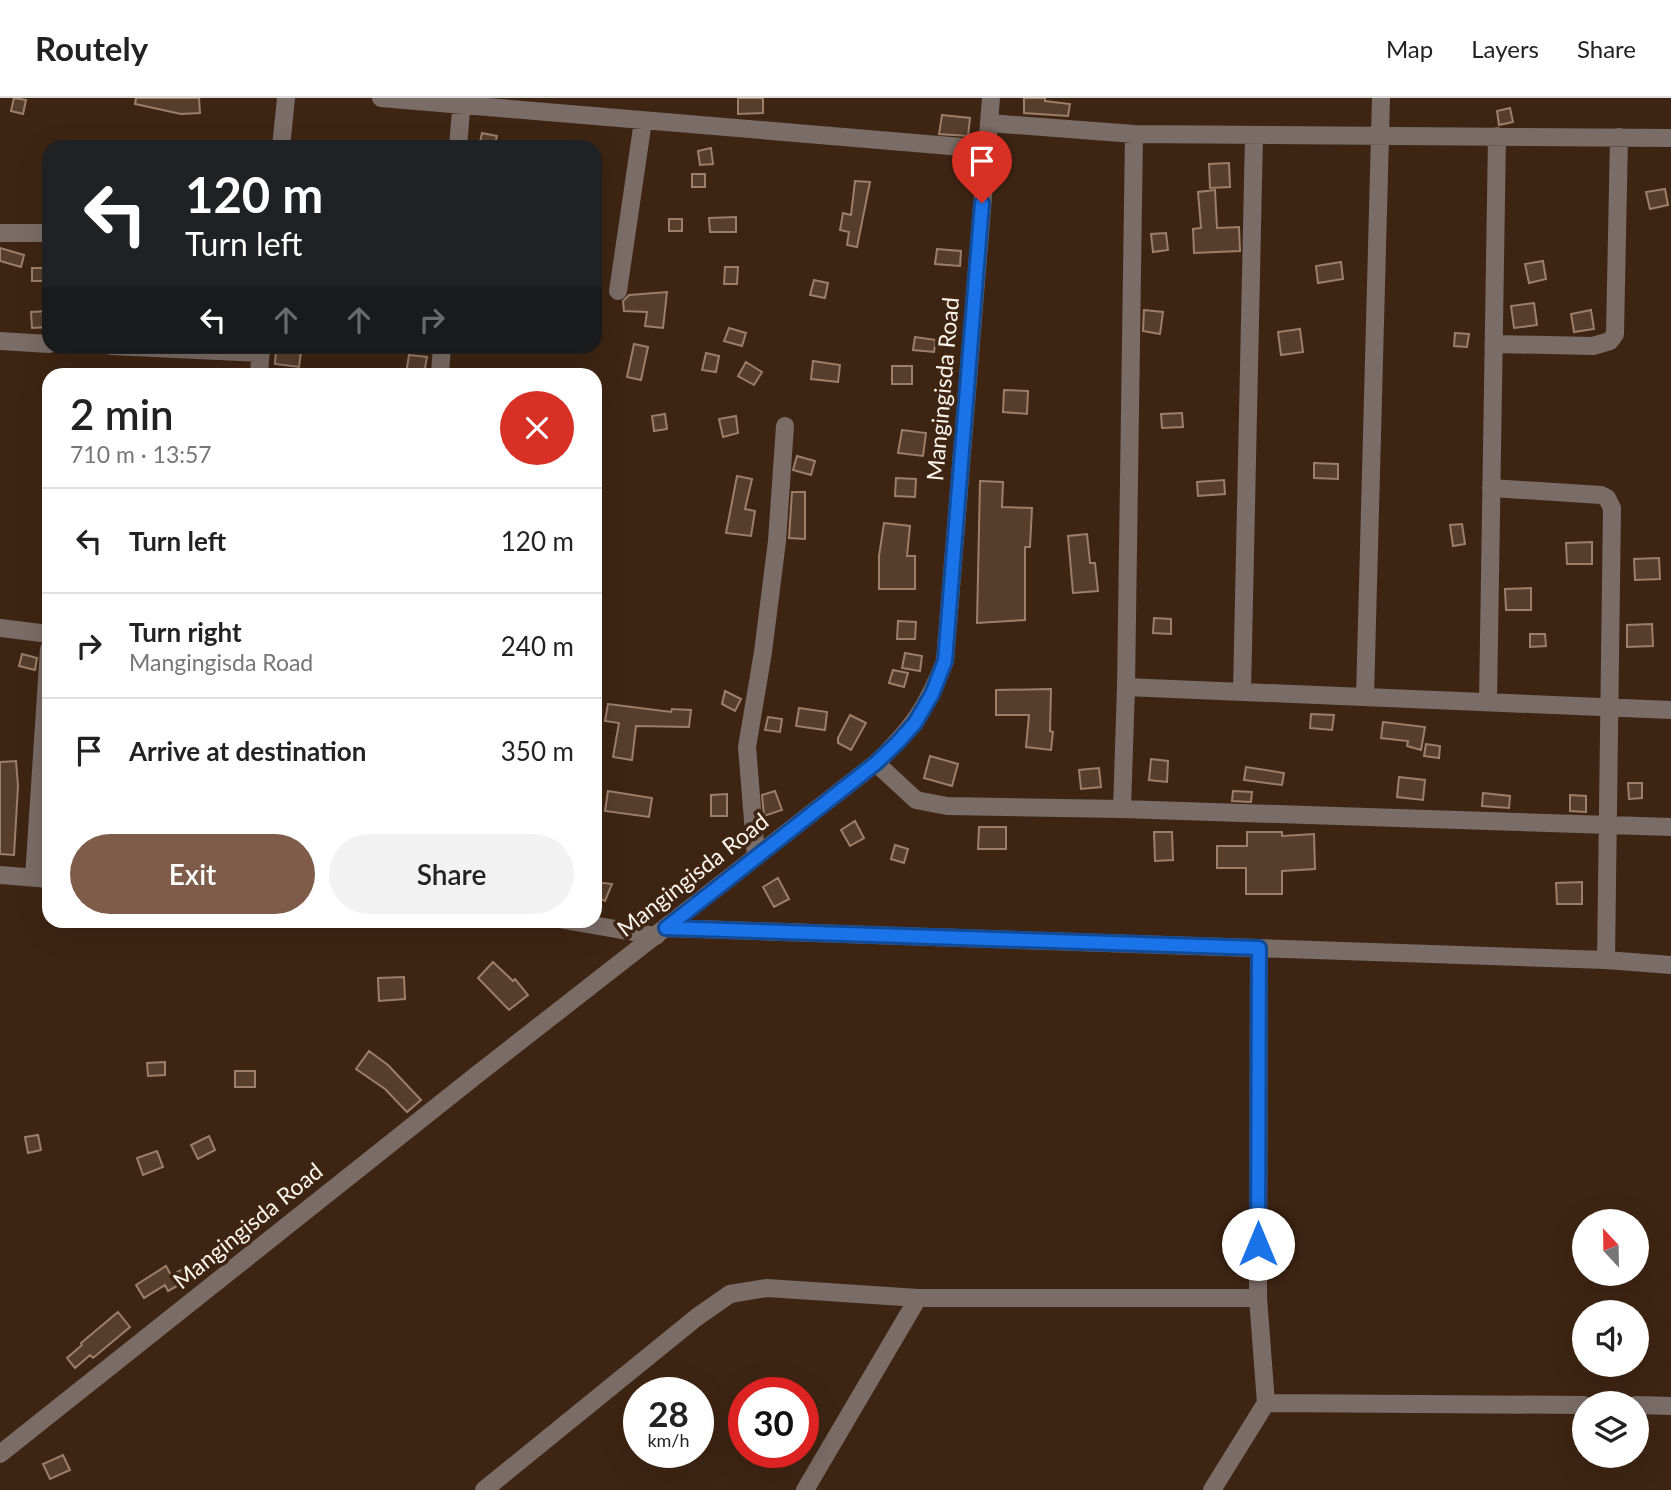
<!DOCTYPE html>
<html lang="en">
<head>
<meta charset="utf-8">
<style>
	:root { --surface:#fff; --page:#f2f2f2; --text:#222; --muted:#767676; --line:#e0e0e0; --accent:#7e5c49 }
	body { margin:0; font-family:Lato,sans-serif; background:var(--page); color:var(--text); height:100vh; display:flex; flex-direction:column; font-size:26px; white-space:nowrap }
	* { box-sizing:border-box; margin:0 }
	p { font-size:23px; color:var(--muted) }
	.icon { flex:none; width:38px; height:38px; fill:none; stroke:currentColor; stroke-width:2; stroke-linecap:round; stroke-linejoin:round }
	.map { position:relative; flex:1; overflow:hidden }
	.details { position:absolute; left:42px; top:270px; width:560px; height:560px; display:flex; flex-direction:column; background:var(--surface); border-radius:21px; box-shadow:0 7px 28px #0002 }
	.details>* { flex:none }
	.top-card { position:absolute; left:42px; top:42px; width:560px; height:214px; border-radius:21px; box-shadow:0 7px 28px #0002; background:#202124; color:#fff; overflow:hidden }
	.needle { width:46px; rotate:338deg }
	.tools { position:absolute; left:1572px; top:1111px; display:grid; gap:14px }
	.tools a { display:grid; place-items:center; width:77px; height:77px; border-radius:50%; background:var(--surface); box-shadow:0 7px 28px #0002; font-size:35px }
	.speed { position:absolute; left:623px; top:1279px; display:flex; gap:14px; font-size:35px; font-weight:700; text-align:center }
	.speed>* { display:grid; place-content:center; width:91px; height:91px; border-radius:50%; background:var(--surface); box-shadow:0 7px 28px #0002; line-height:1 }
	.speed small { font-size:18px; font-weight:400 }
	.speed .limit { border:10px solid #d22; background:#fff; color:#111 }
	.pin { position:absolute; display:grid; place-items:center; width:60px; height:60px; color:#fff; margin:-72px -30px; border-radius:50% 50% 50% 0; rotate:-45deg; box-shadow:0 0 7px #0007 }
	.pin .icon { rotate:45deg }
	.me { position:absolute; width:77px; margin:-38px; rotate:0deg; stroke-linejoin:round; filter:drop-shadow(0 0 5px #0008) }
	.turn { display:flex; align-items:center; gap:24px; height:147px; padding:0 28px; font-size:32px }
	.turn .icon { width:91px; height:91px; stroke-width:2.5 }
	.turn b { display:block; font-size:49px; line-height:60px }
	.lanes { display:flex; align-items:center; height:66px; padding:0 28px; background:#0003; justify-content:center; gap:35px; direction:ltr }
	.lanes .off { opacity:.35 }
	.round { display:grid; place-items:center; flex:none; width:74px; height:74px; border-radius:37px; background:var(--page) }
	.headline { display:flex; align-items:center; justify-content:space-between; height:119px; padding:0 28px }
	h1 { font-size:42px; font-weight:600; line-height:52px }
	.button { display:flex; gap:14px; margin-top:auto; padding:14px 28px }
	.button a { flex:1; height:80px; border-radius:42px; background:var(--accent); color:#fff; font-size:28px; font-weight:600; line-height:80px; text-align:center }
	.button a+a { background:var(--page); color:var(--text) }
	ul { padding:0; list-style:none }
	li { display:flex; align-items:center; gap:21px; height:105px; padding:0 28px; border-top:2px solid var(--line) }
	li div { flex:1 }
	li b { display:block; font-size:26px }
	li em { font-style:normal }
	header { display:flex; align-items:center; gap:42px; box-sizing:border-box; height:98px; padding:0 35px; background:var(--surface); border-bottom:2px solid var(--line) }
	header strong { font-size:33px }
	nav { display:flex; gap:38px; margin-inline-start:auto; font-size:24px }
	.map>svg:first-child { display:block }
</style>
</head>
<body>
<header>
<strong>Routely</strong>
<nav><a>Map</a><a>Layers</a><a>Share</a></nav>
</header>
<div class="map">
<svg width="1671" height="1392" viewBox="0 0 1671 1392">
	<rect width="100%" height="100%" fill="#3e2513"/>
	<path fill="#573e2c" stroke="#9c7e69" stroke-width="2" d="M 14,0 L 26,2 L 23,16 L 11,13 Z
		M 136,0 L 199,0 L 200,15 L 181,16 L 135,6 Z
		M 738,0 L 763,0 L 763,15 L 738,16 Z
		M 1024,0 L 1045,0 L 1045,3 L 1070,6 L 1068,18 L 1024,15 Z
		M 1510,10 L 1513,24 L 1499,27 L 1497,13 Z
		M 942,17 L 970,20 L 968,38 L 939,36 Z
		M 482,35 L 497,38 L 494,49 L 479,49 Z
		M 711,50 L 713,66 L 700,67 L 698,53 Z
		M 1229,65 L 1230,89 L 1210,90 L 1209,66 Z
		M 692,76 L 705,76 L 705,89 L 692,89 Z
		M 855,83 L 870,84 L 857,149 L 847,147 L 849,134 L 840,132 L 843,115 L 851,117 Z
		M 1665,91 L 1668,107 L 1650,111 L 1646,94 Z
		M 1215,92 L 1217,130 L 1239,129 L 1240,153 L 1194,155 L 1193,131 L 1201,130 L 1198,94 Z
		M 736,119 L 736,134 L 710,134 L 709,120 Z
		M 669,121 L 682,121 L 682,133 L 669,133 Z
		M 1166,135 L 1168,152 L 1153,154 L 1151,136 Z
		M 0,150 L 24,157 L 21,169 L 0,163 Z
		M 937,151 L 961,153 L 960,168 L 935,166 Z
		M 1543,163 L 1546,181 L 1529,185 L 1525,166 Z
		M 1341,164 L 1343,181 L 1318,185 L 1316,168 Z
		M 725,169 L 738,169 L 737,186 L 724,186 Z
		M 32,170 L 49,170 L 49,183 L 32,183 Z
		M 814,182 L 828,185 L 825,200 L 810,197 Z
		M 667,194 L 663,230 L 645,228 L 647,214 L 624,213 L 623,203 L 629,197 Z
		M 1534,205 L 1537,227 L 1514,230 L 1511,208 Z
		M 1144,212 L 1163,214 L 1160,236 L 1143,233 Z
		M 1591,212 L 1594,231 L 1574,234 L 1571,216 Z
		M 49,213 L 49,229 L 32,230 L 31,214 Z
		M 729,230 L 746,235 L 742,248 L 724,243 Z
		M 1300,231 L 1303,254 L 1281,257 L 1278,234 Z
		M 1455,235 L 1469,236 L 1467,249 L 1454,248 Z
		M 915,239 L 936,242 L 934,254 L 913,252 Z
		M 634,246 L 648,249 L 641,282 L 627,279 Z
		M 276,252 L 301,254 L 299,269 L 275,266 Z
		M 706,255 L 719,258 L 716,274 L 702,272 Z
		M 409,257 L 427,259 L 424,276 L 406,276 Z
		M 813,263 L 840,267 L 838,284 L 811,281 Z
		M 746,264 L 762,274 L 754,287 L 738,278 Z
		M 892,268 L 912,268 L 912,286 L 892,286 Z
		M 1004,292 L 1028,293 L 1027,316 L 1003,314 Z
		M 1182,315 L 1183,329 L 1162,330 L 1161,316 Z
		M 665,316 L 667,331 L 654,333 L 652,318 Z
		M 736,318 L 738,335 L 723,339 L 719,321 Z
		M 902,332 L 926,335 L 923,358 L 898,355 Z
		M 797,358 L 815,363 L 811,377 L 793,372 Z
		M 1314,365 L 1338,366 L 1338,381 L 1314,380 Z
		M 737,378 L 752,381 L 745,411 L 755,413 L 751,438 L 726,435 Z
		M 896,380 L 916,381 L 915,399 L 895,398 Z
		M 1224,382 L 1225,396 L 1198,398 L 1197,384 Z
		M 980,383 L 1003,384 L 1002,409 L 1032,410 L 1030,449 L 1025,449 L 1025,522 L 977,525 Z
		M 792,394 L 805,394 L 805,441 L 789,440 Z
		M 884,425 L 910,428 L 907,458 L 915,458 L 915,491 L 879,491 L 879,458 Z
		M 1462,426 L 1465,446 L 1453,448 L 1450,427 Z
		M 1087,436 L 1090,465 L 1095,465 L 1098,493 L 1073,495 L 1068,438 Z
		M 1592,444 L 1592,466 L 1567,466 L 1566,445 Z
		M 1659,460 L 1660,481 L 1635,482 L 1634,461 Z
		M 1531,490 L 1531,512 L 1506,512 L 1505,491 Z
		M 1154,520 L 1171,521 L 1171,536 L 1153,535 Z
		M 898,523 L 916,524 L 915,541 L 897,541 Z
		M 1652,526 L 1653,548 L 1627,549 L 1627,527 Z
		M 1530,536 L 1545,536 L 1546,548 L 1530,549 Z
		M 905,555 L 922,558 L 920,573 L 902,570 Z
		M 22,556 L 37,560 L 35,572 L 19,568 Z
		M 893,572 L 908,575 L 904,589 L 889,585 Z
		M 1051,591 L 1050,633 L 1053,634 L 1051,652 L 1026,649 L 1029,617 L 996,617 L 996,592 Z
		M 725,593 L 741,601 L 735,613 L 722,606 Z
		M 608,606 L 671,614 L 672,611 L 691,612 L 689,629 L 636,628 L 632,662 L 613,659 L 619,625 L 605,623 Z
		M 799,610 L 827,614 L 825,632 L 796,628 Z
		M 1311,616 L 1334,617 L 1332,632 L 1310,630 Z
		M 850,617 L 866,625 L 851,652 L 838,645 L 838,640 Z
		M 768,619 L 782,621 L 780,634 L 765,632 Z
		M 1383,624 L 1425,629 L 1421,652 L 1407,648 L 1408,643 L 1381,640 Z
		M 1426,646 L 1440,648 L 1439,660 L 1424,658 Z
		M 930,658 L 958,666 L 952,688 L 924,680 Z
		M 1151,661 L 1168,663 L 1167,684 L 1149,682 Z
		M 16,663 L 18,688 L 14,757 L 0,756 L 0,664 Z
		M 1246,669 L 1284,675 L 1282,687 L 1244,682 Z
		M 1099,670 L 1101,689 L 1081,691 L 1079,672 Z
		M 1399,679 L 1425,682 L 1423,702 L 1397,699 Z
		M 1628,685 L 1642,685 L 1642,700 L 1629,701 Z
		M 608,693 L 652,700 L 649,719 L 605,713 Z
		M 775,693 L 782,712 L 764,718 L 762,697 Z
		M 1233,693 L 1252,694 L 1251,704 L 1232,703 Z
		M 1483,695 L 1510,698 L 1509,710 L 1482,708 Z
		M 727,696 L 727,718 L 711,718 L 711,697 Z
		M 1570,697 L 1586,698 L 1586,714 L 1570,713 Z
		M 855,723 L 864,740 L 850,748 L 841,732 Z
		M 979,729 L 1006,729 L 1006,751 L 978,751 Z
		M 1154,734 L 1172,734 L 1173,762 L 1155,763 Z
		M 1247,734 L 1282,734 L 1282,738 L 1314,736 L 1315,771 L 1282,773 L 1282,796 L 1246,796 L 1246,770 L 1217,770 L 1217,748 L 1247,748 Z
		M 895,747 L 908,751 L 904,765 L 891,761 Z
		M 778,780 L 789,801 L 774,809 L 763,789 Z
		M 595,784 L 612,786 L 605,803 L 595,799 Z
		M 1582,784 L 1582,806 L 1557,806 L 1556,785 Z
		M 493,864 L 513,883 L 515,881 L 528,897 L 509,912 L 478,880 Z
		M 404,879 L 405,901 L 379,903 L 378,880 Z
		M 369,953 L 388,967 L 421,1002 L 407,1014 L 385,991 L 356,971 Z
		M 165,964 L 165,977 L 148,978 L 147,965 Z
		M 235,973 L 255,973 L 255,989 L 235,989 Z
		M 38,1037 L 41,1052 L 28,1055 L 25,1039 Z
		M 209,1038 L 215,1052 L 198,1061 L 191,1047 Z
		M 157,1053 L 163,1069 L 143,1077 L 137,1060 Z
		M 166,1168 L 171,1177 L 183,1171 L 188,1182 L 168,1193 L 165,1187 L 144,1200 L 136,1187 Z
		M 118,1214 L 130,1229 L 93,1260 L 90,1257 L 75,1270 L 67,1260 L 82,1247 L 81,1245 Z
		M 63,1357 L 70,1372 L 50,1381 L 43,1366 Z"/>
	<g fill="none" stroke-linecap="round" stroke-linejoin="round">
		<path stroke="#7a6c66" stroke-width="18" d="M 381,0 L 986,51
			M 989,25 L 1134,36 L 1671,40
			M 281,49 L 286,0
			M 458,49 L 462,0
			M 0,135 L 49,135
			M 618,193 L 643,23
			M 0,243 L 49,246
			M 1494,246 L 1593,248 L 1610,243 L 1615,236 L 1619,39
			M 111,248 L 261,255
			M 259,276 L 261,248
			M 440,276 L 442,248
			M 1491,390 L 1601,397 L 1607,400 L 1612,410 L 1606,862
			M 0,530 L 49,536
			M 1126,589 L 1671,612
			M 1242,594 L 1254,37
			M 1365,599 L 1381,0
			M 1488,604 L 1497,38
			M 876,665 L 916,702 L 947,708 L 1122,711 L 1671,729
			M 1122,711 L 1126,589 L 1134,36
			M 756,759 L 747,649 L 763,554 L 777,443 L 785,328
			M 0,777 L 49,781
			M 34,779 L 49,551
			M 564,822 L 656,838
			M 1266,1305 L 1584,1307
			M 1636,1307 L 1671,1308
			M 484,1392 L 697,1219 L 730,1196 L 767,1190 L 918,1200 L 1258,1200
			M 805,1392 L 918,1200
			M 1212,1392 L 1266,1305 L 1258,1200 L 1259,850"/>
		<path stroke="#7a6c66" stroke-width="18" d="M 666,830 L 1606,862 L 1671,867
			M 0,1356 L 474,979 L 876,665 C 912,631 927,609 945,563 L 991,0"/>
	</g>
	<g fill="none" stroke-linecap="round" stroke-linejoin="round">
		<defs>
			<path id="route" d="M 982,105 L 945,563 L 932,596 L 915,625 L 898,644 L 876,665 L 666,830 L 1259,850 L 1258,1146"/>
		</defs>
		<use href="#route" stroke="#114b97" stroke-width="18"/>
		<use href="#route" stroke="#1a73e8" stroke-width="12"/>
	</g>
	<g text-anchor="middle" stroke-width="7" stroke-linejoin="round" paint-order="stroke">
		<g font-size="23" fill="#fdf3ec" stroke="#3e2513">
			<text transform="translate(943 291) rotate(-85)" y="8">Mangingisda Road</text>
			<text transform="translate(693 777) rotate(-38)" y="8">Mangingisda Road</text>
			<text transform="translate(248 1128) rotate(-39)" y="8">Mangingisda Road</text>
		</g>
	</g>
</svg>
<div class="tools">
<a><svg class="needle" viewBox="-14 -14 28 28"><path d="M0-13l5 13h-10z" fill="#e53935"/><path d="M0 13l5-13h-10z" fill="#767676"/></svg></a>
<a><svg class="icon" aria-label="sound" viewBox="0 0 24 24"><path d="M4 9h4l5-4v14l-5-4H4zM17 9q2 3 0 6"/></svg></a>
<a><svg class="icon" aria-label="layers" viewBox="0 0 24 24"><path d="M12 4l9 5-9 5-9-5zM3 14l9 5 9-5"/></svg></a>
</div>
<div class="speed"><div>28<small>km/h</small></div><div class="limit">30</div></div>
<div class="pin" style="left:982px;top:105px;background:#d93025"><svg class="icon" aria-label="arrive" viewBox="0 0 24 24"><path d="M6 21V4h12l-3 4 3 4H6"/></svg></div>
<svg class="me" style="left:1258px;top:1146px" viewBox="-20 -20 40 40"><circle r="19" fill="#fff"/><path d="M0-13L10 11 0 6-10 11z" fill="#1a73e8"/></svg>
<div class="top-card">
<div class="turn"><svg class="icon" aria-label="left" viewBox="0 0 24 24"><path d="M17 20v-9H6M10 6l-5 5 5 5"/></svg><div><b>120 m</b>Turn left</div></div>
<div class="lanes"><svg class="icon" aria-label="left" viewBox="0 0 24 24"><path d="M17 20v-9H6M10 6l-5 5 5 5"/></svg><svg class="icon off" aria-label="ahead" viewBox="0 0 24 24"><path d="M12 20V5M6 11l6-6 6 6"/></svg><svg class="icon off" aria-label="ahead" viewBox="0 0 24 24"><path d="M12 20V5M6 11l6-6 6 6"/></svg><svg class="icon off" aria-label="right" viewBox="0 0 24 24"><path d="M7 20v-9h11M14 6l5 5-5 5"/></svg></div>
</div>
<section class="details">
<div class="headline"><div><h1>2 min</h1><p>710 m · 13:57</p></div><a class="round" style="background:#d93025;color:#fff"><svg class="icon" aria-label="close" viewBox="0 0 24 24"><path d="M6 6l12 12M18 6L6 18"/></svg></a></div>
<ul>
<li><svg class="icon" aria-label="left" viewBox="0 0 24 24"><path d="M17 20v-9H6M10 6l-5 5 5 5"/></svg><div><b>Turn left</b></div><em>120 m</em></li>
<li><svg class="icon" aria-label="right" viewBox="0 0 24 24"><path d="M7 20v-9h11M14 6l5 5-5 5"/></svg><div><b>Turn right</b><p>Mangingisda Road</p></div><em>240 m</em></li>
<li><svg class="icon" aria-label="arrive" viewBox="0 0 24 24"><path d="M6 21V4h12l-3 4 3 4H6"/></svg><div><b>Arrive at destination</b></div><em>350 m</em></li>
</ul>
<div class="button"><a>Exit</a><a>Share</a></div>
</section>
</div>
</body>
</html>
